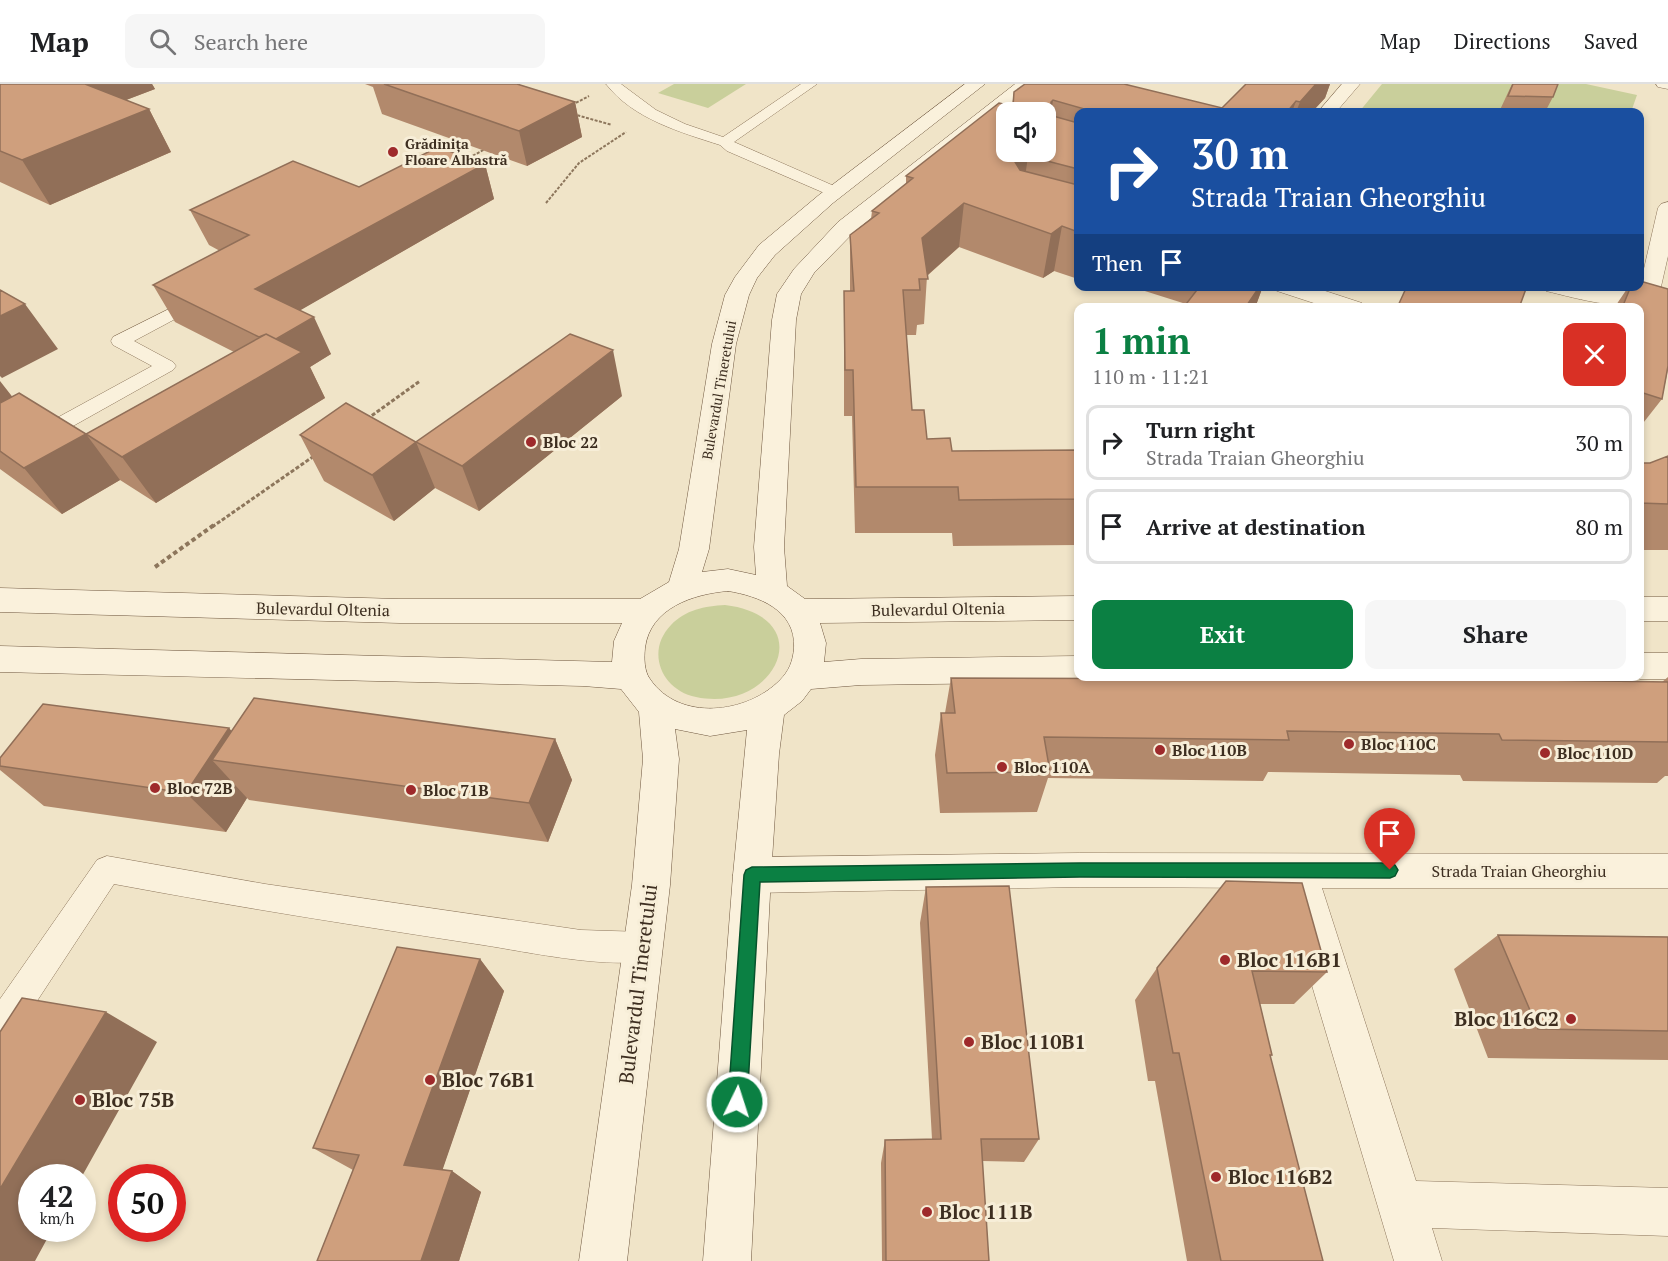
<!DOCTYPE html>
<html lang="en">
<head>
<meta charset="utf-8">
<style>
	:root { --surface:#fff; --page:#f6f6f6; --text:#202124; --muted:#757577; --line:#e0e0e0; --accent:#0b8043 }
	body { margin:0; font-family:"PT Serif",serif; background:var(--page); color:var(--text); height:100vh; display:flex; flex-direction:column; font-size:22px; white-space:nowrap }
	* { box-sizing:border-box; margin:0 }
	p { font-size:20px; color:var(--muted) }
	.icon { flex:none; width:33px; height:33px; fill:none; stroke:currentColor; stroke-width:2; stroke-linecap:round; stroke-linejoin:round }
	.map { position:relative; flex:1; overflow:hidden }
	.sheet { position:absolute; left:1074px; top:219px; width:570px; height:378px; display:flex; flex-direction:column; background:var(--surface); border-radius:12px; box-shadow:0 3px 9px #0003 }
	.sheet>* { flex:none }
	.top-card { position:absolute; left:1074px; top:24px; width:570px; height:183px; border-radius:12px; box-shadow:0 3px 9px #0003; background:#1a4fa0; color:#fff; overflow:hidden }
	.controls { position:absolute; left:996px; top:18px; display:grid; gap:12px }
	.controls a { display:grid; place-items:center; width:60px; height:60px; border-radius:12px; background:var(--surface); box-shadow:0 3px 9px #0003; font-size:30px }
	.speed { position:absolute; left:18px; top:1080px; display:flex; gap:12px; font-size:30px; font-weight:700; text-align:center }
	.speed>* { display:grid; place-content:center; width:78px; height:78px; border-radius:50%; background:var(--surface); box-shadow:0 3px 9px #0003; line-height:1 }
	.speed small { font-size:15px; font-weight:400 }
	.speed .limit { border:9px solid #d22; background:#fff; color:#111 }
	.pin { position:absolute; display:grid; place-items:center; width:51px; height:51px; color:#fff; margin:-62px -26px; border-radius:50% 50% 50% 0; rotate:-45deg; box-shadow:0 0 6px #0007 }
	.pin .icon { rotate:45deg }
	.me { position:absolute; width:66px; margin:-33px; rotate:4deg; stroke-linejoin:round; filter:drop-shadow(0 0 4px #0008) }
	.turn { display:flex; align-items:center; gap:21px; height:126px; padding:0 18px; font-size:27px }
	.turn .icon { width:78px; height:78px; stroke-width:2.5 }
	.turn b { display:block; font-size:42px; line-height:51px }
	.then { display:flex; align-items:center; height:57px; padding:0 18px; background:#0003; gap:12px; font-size:22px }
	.round { display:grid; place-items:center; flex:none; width:63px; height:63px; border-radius:12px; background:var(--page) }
	.head { display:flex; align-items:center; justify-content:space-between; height:102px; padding:0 18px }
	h1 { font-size:36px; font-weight:700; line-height:45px; color:var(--accent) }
	.primary-button { display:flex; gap:12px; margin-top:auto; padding:12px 18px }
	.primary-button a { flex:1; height:69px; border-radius:12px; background:var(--accent); color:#fff; font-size:24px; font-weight:700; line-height:69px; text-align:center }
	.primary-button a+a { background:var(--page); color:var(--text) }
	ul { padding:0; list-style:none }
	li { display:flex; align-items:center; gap:18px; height:75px; margin:0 12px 9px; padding:0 6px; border:3px solid var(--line); border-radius:12px }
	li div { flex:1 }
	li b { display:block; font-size:22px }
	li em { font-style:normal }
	header { display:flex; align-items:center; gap:36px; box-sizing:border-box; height:84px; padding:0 30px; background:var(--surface); border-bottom:2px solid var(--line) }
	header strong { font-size:28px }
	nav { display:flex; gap:33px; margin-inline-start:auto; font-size:21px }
	.search { width:420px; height:54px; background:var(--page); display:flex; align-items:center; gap:15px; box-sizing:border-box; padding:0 21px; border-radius:12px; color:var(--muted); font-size:22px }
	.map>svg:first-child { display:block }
</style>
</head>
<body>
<header>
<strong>Map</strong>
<div class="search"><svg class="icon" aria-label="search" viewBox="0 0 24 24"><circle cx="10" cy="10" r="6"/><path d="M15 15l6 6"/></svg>Search here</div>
<nav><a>Map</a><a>Directions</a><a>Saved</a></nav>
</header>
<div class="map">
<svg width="1668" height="1177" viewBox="0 0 1668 1177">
	<rect width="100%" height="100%" fill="#f0e4c8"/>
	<path fill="#c9cf9b" d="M 674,0 L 746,0 L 708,24 L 658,9 Z
		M 1382,0 L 1586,0 L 1637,11 L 1631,28 L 1359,28 Z
		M 725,521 C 822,533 775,630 696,613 C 662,606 645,568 671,541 C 685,526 705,522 725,521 Z"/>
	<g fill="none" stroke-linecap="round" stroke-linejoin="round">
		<defs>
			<path id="lane" d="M 606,0 L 621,0 L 656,26 L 685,40 L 723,53 L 801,0 L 817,0 L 734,58 L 841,105 L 843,108 L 841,111 L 829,111 L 727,67 L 720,61 C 680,48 633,35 606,0 Z
				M 1656,0 L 1668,0 L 1668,5 L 1658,3 Z
				M 201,209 L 207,210 L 210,214 L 207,218 L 134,257 L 173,278 L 176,282 L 173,286 L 7,379 L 0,381 L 0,365 L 152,282 L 113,261 L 111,257 L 113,253 Z
				M 107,772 L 265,800 L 581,846 L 643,848 L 654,852 L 659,863 L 654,874 C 619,888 523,867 483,861 C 359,842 237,823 114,800 L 12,955 L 0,959 L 0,915 L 97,776 Z"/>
			<path id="street" d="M 1342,0 L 1360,0 L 1336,28 L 1318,28 Z
				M 1668,118 L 1668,172 L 1660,207 C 1641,235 1573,213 1546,207 L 1543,202 L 1589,202 L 1628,207 L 1640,202 L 1658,124 L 1661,120 Z
				M 1274,202 L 1310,202 L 1362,219 L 1365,224 L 1329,224 L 1277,207 Z
				M 1080,769 L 1668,770 L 1668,804 L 1322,804 L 1416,1097 L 1668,1104 L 1668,1152 L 1432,1144 L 1442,1177 L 1394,1177 L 1283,804 L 1080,803 L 752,809 L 738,803 L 733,791 L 738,779 L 752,773 Z"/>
			<path id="secondary" d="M 965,0 L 985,0 L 833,119 L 775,171 L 757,194 L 749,211 L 736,260 L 709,465 L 702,488 L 728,485 L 756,491 L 754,463 L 772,236 L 777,210 L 794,185 L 838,138 L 1015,0 L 1035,0 L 854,148 L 814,189 L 801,210 L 796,236 L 784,463 L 787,502 L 805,515 L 1078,512 L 1078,536 L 820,539 L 826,559 L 824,578 L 861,575 L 1078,572 L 1078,592 L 1091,592 L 1078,598 L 861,601 L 811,605 L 802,617 L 784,631 L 779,670 L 771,791 L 751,1177 L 703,1177 L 733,791 L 747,646 L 710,652 L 675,645 L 679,675 L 670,801 L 627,1177 L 579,1177 L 632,801 L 643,675 L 639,628 L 621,605 L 583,602 L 0,588 L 0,562 L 612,578 L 614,557 L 622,539 L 400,539 L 0,528 L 0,504 L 400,515 L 640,515 L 669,498 L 679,465 L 712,260 L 725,211 L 735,193 L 759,161 L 819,111 ZM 728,507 C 759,512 796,526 794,564 C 793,577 789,587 780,596 C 747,630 679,638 650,595 C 644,587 644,574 645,564 C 650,524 693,510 728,507 Z
				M 1640,513 L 1668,513 L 1668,537 L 1640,537 Z
				M 1640,569 L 1668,569 L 1668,595 L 1640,595 L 1633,592 L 1640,592 Z"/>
		</defs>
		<use href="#lane" stroke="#8d765c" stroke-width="1"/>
		<use href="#street" stroke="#8d765c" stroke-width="1"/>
		<use href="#secondary" stroke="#6f573f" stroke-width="1"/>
		<path stroke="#8d765c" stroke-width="2" stroke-dasharray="3 1.5" stroke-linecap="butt" d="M 572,21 L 589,12
			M 573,30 L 612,41
			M 465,76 L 487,64
			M 546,119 L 579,79 L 626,48"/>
		<path stroke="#8d765c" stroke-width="3" stroke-dasharray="4 2" stroke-linecap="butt" d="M 367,335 L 420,297
			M 212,443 L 314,372"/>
		<path stroke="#8d765c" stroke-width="4" stroke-dasharray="4.5 3" stroke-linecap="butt" d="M 155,483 L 214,441"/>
		<use href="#lane" fill="#faf1dc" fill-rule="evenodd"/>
		<use href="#street" fill="#faf1dc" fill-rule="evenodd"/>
		<use href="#secondary" fill="#faf1dc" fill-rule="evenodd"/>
	</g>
	<path fill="#b2896c" d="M 0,0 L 152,0 L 155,5 L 126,16 L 149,25 L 171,68 L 50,121 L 0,98 Z
		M 365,0 L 517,0 L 575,18 L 582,53 L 527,82 L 382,30 L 373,3 Z
		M 1246,0 L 1330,0 L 1325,14 L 1312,28 L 1078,28 L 1078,195 L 1054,187 L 1043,194 L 959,163 L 927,192 L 924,240 L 917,241 L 916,251 L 906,251 L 912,326 L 927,355 L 952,367 L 1078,366 L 1078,461 L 953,462 L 952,449 L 855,449 L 852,332 L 844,332 L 844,207 L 850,207 L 850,151 L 871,135 L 872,127 L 906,100 L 906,92 L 1012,22 L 1014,8 L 1222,24 Z
		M 1512,0 L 1558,0 L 1553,13 L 1545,28 L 1499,28 Z
		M 485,80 L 494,115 L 300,226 L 331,270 L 310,283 L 325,314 L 156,419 L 120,396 L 62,430 L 0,385 L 0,367 L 12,312 L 86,350 L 234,268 L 175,238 L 153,201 L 220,167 L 209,161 L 190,126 L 359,103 Z
		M 1129,202 L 1263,202 L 1255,224 L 1183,224 L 1186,220 Z
		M 1629,202 L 1640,202 L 1668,205 L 1668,285 L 1662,315 L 1640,343 L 1640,224 L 1614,224 Z
		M 622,312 L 479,427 L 435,404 L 394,437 L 324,397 L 300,351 L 416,358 Z
		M 1668,372 L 1668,466 L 1640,466 L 1640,379 L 1650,379 Z
		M 1268,592 L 1467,592 L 1469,595 L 1662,598 L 1668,593 L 1668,692 L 1665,692 L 1657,699 L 1463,697 L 1460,691 L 1268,688 L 1263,697 L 1048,694 L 1037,728 L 940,729 L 935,671 L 941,629 L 945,629 L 951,594 L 1266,595 Z
		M 229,644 L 231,647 L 555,655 L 572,696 L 548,758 L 249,716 L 247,714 L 226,748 L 44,722 L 0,686 L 0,682 Z
		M 926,803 L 1039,1055 L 1024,1078 L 982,1077 L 989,1177 L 882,1177 L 881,1079 L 885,1056 L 932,1055 L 920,839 Z
		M 1498,851 L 1668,853 L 1668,976 L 1488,974 L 1454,885 Z
		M 480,875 L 504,907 L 442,1086 L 452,1087 L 481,1108 L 459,1177 L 317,1177 L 353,1086 L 313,1064 Z
		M 1157,884 L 1327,888 L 1294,920 L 1260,920 L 1272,971 L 1270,973 L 1323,1177 L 1187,1177 L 1155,997 L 1148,997 L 1135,916 Z"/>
	<path fill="#916f58" d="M 66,0 L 152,0 L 155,5 L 84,32 Z
		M 1316,0 L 1330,0 L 1325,14 L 1312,28 L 1296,28 L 1300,18 Z
		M 1053,16 L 1047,58 L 1046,59 L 1046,28 L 1041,28 L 1041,26 Z
		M 1296,17 L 1292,28 L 1287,28 Z
		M 575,18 L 582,53 L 527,82 L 519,47 Z
		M 149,25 L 171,68 L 50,121 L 22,76 Z
		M 1028,72 L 1022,115 L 1015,78 L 1020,74 Z
		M 485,80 L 494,115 L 273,242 L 255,205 Z
		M 964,119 L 959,163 L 923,195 L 922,154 Z
		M 1062,142 L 1054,187 L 1043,194 L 1051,150 Z
		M 1260,202 L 1263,202 L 1255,224 L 1245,224 Z
		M 25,220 L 58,265 L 2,294 L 0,292 L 0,232 Z
		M 314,233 L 331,270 L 310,283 L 325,314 L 156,419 L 122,373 L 270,259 Z
		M 613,266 L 622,312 L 479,427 L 462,382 Z
		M 0,297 L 36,343 L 0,362 Z
		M 86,350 L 120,396 L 62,430 L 24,384 Z
		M 416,358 L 435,404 L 394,437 L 372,391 Z
		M 229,644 L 261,682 L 212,676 L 247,714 L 226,748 L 186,709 Z
		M 555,655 L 572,696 L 548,758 L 529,719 Z
		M 480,875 L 504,907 L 437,1102 L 404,1081 Z
		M 106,928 L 157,958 L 81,1094 L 32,1094 L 32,1144 L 53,1144 L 35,1177 L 0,1177 L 0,1105 Z
		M 452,1087 L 481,1108 L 459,1177 L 421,1177 Z"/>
	<path fill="#cf9f7d" stroke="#916f58" stroke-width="1.5" d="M 0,0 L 85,0 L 149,25 L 22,76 L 0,67 Z
		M 384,0 L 517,0 L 575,18 L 519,47 Z
		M 1025,0 L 1124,0 L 1222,24 L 1246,0 L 1316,0 L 1300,18 L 1296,17 L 1287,28 L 1088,28 L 1088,26 L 1053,16 L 1051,18 L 1051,24 L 1041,26 L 1044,28 L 1006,28 L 1006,68 L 1046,68 L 1046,30 L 1078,39 L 1078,85 L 1028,72 L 1020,74 L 1015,78 L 1020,86 L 1078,101 L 1078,148 L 1062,142 L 1051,150 L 964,119 L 922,154 L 928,195 L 919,195 L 920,206 L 903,206 L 912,326 L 924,326 L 927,355 L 950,354 L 952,367 L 1078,366 L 1078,415 L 959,416 L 958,403 L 856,403 L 853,286 L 845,286 L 844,207 L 854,207 L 850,151 L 879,129 L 872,127 L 913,94 L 906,92 L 999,19 L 1013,22 L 1014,8 Z
		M 1513,0 L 1558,0 L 1553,13 L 1508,12 Z
		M 438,63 L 485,80 L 255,205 L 314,233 L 276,255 L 266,250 L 259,253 L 153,201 L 249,151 L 190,126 L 293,77 L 359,103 Z
		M 1640,197 L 1668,205 L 1668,282 L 1662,315 L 1640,308 L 1640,224 L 1622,224 L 1631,202 L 1640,202 Z
		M 1200,202 L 1260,202 L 1245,224 L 1183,224 Z
		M 1407,202 L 1527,202 L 1519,224 L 1397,224 Z
		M 0,206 L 25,220 L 0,232 Z
		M 1340,220 L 1350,224 L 1338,224 Z
		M 266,250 L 302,268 L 122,373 L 86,350 Z
		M 570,250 L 613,266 L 462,382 L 416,358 Z
		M 19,309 L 86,350 L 24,384 L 0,367 L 0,319 Z
		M 346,319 L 416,358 L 372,391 L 300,351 Z
		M 1668,372 L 1668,420 L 1640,419 L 1640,379 L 1650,379 Z
		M 1273,592 L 1467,592 L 1469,595 L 1668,598 L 1668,658 L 1502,656 L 1499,650 L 1287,647 L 1289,656 L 1044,653 L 1050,688 L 947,689 L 941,629 L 955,629 L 951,594 L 1274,595 Z
		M 254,614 L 555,655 L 529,719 L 212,676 Z
		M 43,620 L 229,644 L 186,709 L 0,682 L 0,674 Z
		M 1226,797 L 1302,799 L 1327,888 L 1252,887 L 1272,971 L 1270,971 L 1323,1177 L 1221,1177 L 1179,969 L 1173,969 L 1157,884 Z
		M 1009,802 L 1039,1055 L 981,1055 L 989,1177 L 886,1177 L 885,1056 L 941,1055 L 926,803 Z
		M 1498,851 L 1668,853 L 1668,947 L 1538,945 Z
		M 397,863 L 480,875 L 404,1081 L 452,1087 L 421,1177 L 317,1177 L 359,1071 L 313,1064 Z
		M 22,914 L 106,928 L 0,1105 L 0,948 Z"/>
	<path fill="#0b8043" stroke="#07532c" stroke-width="1.5" d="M 1080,779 L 1390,779 L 1395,781 L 1398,786 L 1395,792 L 1390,794 L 1080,793 L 760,798 L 747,1018 L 744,1024 L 737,1027 L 731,1024 L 728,1018 L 744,791 L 746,786 L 752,783 Z"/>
	<g fill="#9e2a2b" stroke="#f7eed8" stroke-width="2">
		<circle cx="393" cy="68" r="6"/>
		<circle cx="531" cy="358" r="6"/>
		<circle cx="1349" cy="660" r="6"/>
		<circle cx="1160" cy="666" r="6"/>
		<circle cx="1545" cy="669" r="6"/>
		<circle cx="1002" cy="683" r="6"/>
		<circle cx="155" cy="704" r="6"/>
		<circle cx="411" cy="706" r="6"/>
		<circle cx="1225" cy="876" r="6"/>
		<circle cx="1571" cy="935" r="6"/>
		<circle cx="969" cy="958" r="6"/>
		<circle cx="430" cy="996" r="6"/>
		<circle cx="80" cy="1016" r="6"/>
		<circle cx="1216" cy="1093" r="6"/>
		<circle cx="927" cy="1128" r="6"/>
	</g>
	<g text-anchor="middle" stroke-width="6" stroke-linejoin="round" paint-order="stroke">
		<g font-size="14" font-weight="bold" fill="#3d2e20" stroke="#f7eed8" text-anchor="start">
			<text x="405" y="65">Grădinița<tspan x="405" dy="16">Floare Albastră</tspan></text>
		</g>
		<g font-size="14" fill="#3d2e20" stroke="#f7eed8">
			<text transform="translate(719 306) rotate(-80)" y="5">Bulevardul Tineretului</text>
		</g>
		<g font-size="16" font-weight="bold" fill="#3d2e20" stroke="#f7eed8" text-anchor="start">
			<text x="543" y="364">Bloc 22</text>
			<text x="1361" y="666">Bloc 110C</text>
			<text x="1172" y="672">Bloc 110B</text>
			<text x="1557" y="675">Bloc 110D</text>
			<text x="1014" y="689">Bloc 110A</text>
			<text x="167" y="710">Bloc 72B</text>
			<text x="423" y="712">Bloc 71B</text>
		</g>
		<g font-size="16" fill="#3d2e20" stroke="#f7eed8">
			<text transform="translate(323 525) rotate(1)" y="6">Bulevardul Oltenia</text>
			<text transform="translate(938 525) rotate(-1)" y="6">Bulevardul Oltenia</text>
			<text x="1519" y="793">Strada Traian Gheorghiu</text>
		</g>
		<g font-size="20" font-weight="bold" fill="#3d2e20" stroke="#f7eed8" text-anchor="start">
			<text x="1237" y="883">Bloc 116B1</text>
			<text x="1559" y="942" text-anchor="end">Bloc 116C2</text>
			<text x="981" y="965">Bloc 110B1</text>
			<text x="442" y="1003">Bloc 76B1</text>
			<text x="92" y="1023">Bloc 75B</text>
			<text x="1228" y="1100">Bloc 116B2</text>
			<text x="939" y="1135">Bloc 111B</text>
		</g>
		<g font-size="20" fill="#3d2e20" stroke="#f7eed8">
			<text transform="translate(638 900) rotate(-83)" y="7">Bulevardul Tineretului</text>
		</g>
	</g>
</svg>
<div class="controls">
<a><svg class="icon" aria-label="sound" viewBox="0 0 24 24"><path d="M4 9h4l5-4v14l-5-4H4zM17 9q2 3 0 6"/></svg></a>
</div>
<div class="speed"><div>42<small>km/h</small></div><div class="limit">50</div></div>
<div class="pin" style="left:1390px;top:786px;background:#d93025"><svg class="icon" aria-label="arrive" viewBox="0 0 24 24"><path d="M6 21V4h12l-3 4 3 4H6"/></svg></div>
<svg class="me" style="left:737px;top:1018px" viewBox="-20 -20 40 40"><circle r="17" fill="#0b8043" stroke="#fff" stroke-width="3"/><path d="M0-11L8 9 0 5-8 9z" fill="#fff"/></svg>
<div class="top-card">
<div class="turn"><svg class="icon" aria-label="right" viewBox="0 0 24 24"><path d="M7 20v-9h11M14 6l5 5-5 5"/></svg><div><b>30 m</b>Strada Traian Gheorghiu</div></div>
<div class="then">Then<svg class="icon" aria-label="arrive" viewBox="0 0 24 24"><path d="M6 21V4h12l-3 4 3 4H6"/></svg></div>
</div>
<section class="sheet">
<div class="head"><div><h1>1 min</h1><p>110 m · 11:21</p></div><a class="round" style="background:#d93025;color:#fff"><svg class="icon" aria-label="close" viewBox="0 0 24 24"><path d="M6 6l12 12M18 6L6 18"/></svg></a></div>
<ul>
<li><svg class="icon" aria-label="right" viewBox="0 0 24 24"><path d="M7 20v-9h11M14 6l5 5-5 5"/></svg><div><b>Turn right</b><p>Strada Traian Gheorghiu</p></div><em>30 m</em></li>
<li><svg class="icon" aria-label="arrive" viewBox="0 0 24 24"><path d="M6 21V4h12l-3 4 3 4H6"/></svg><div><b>Arrive at destination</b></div><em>80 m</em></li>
</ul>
<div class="primary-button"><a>Exit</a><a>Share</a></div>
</section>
</div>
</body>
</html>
